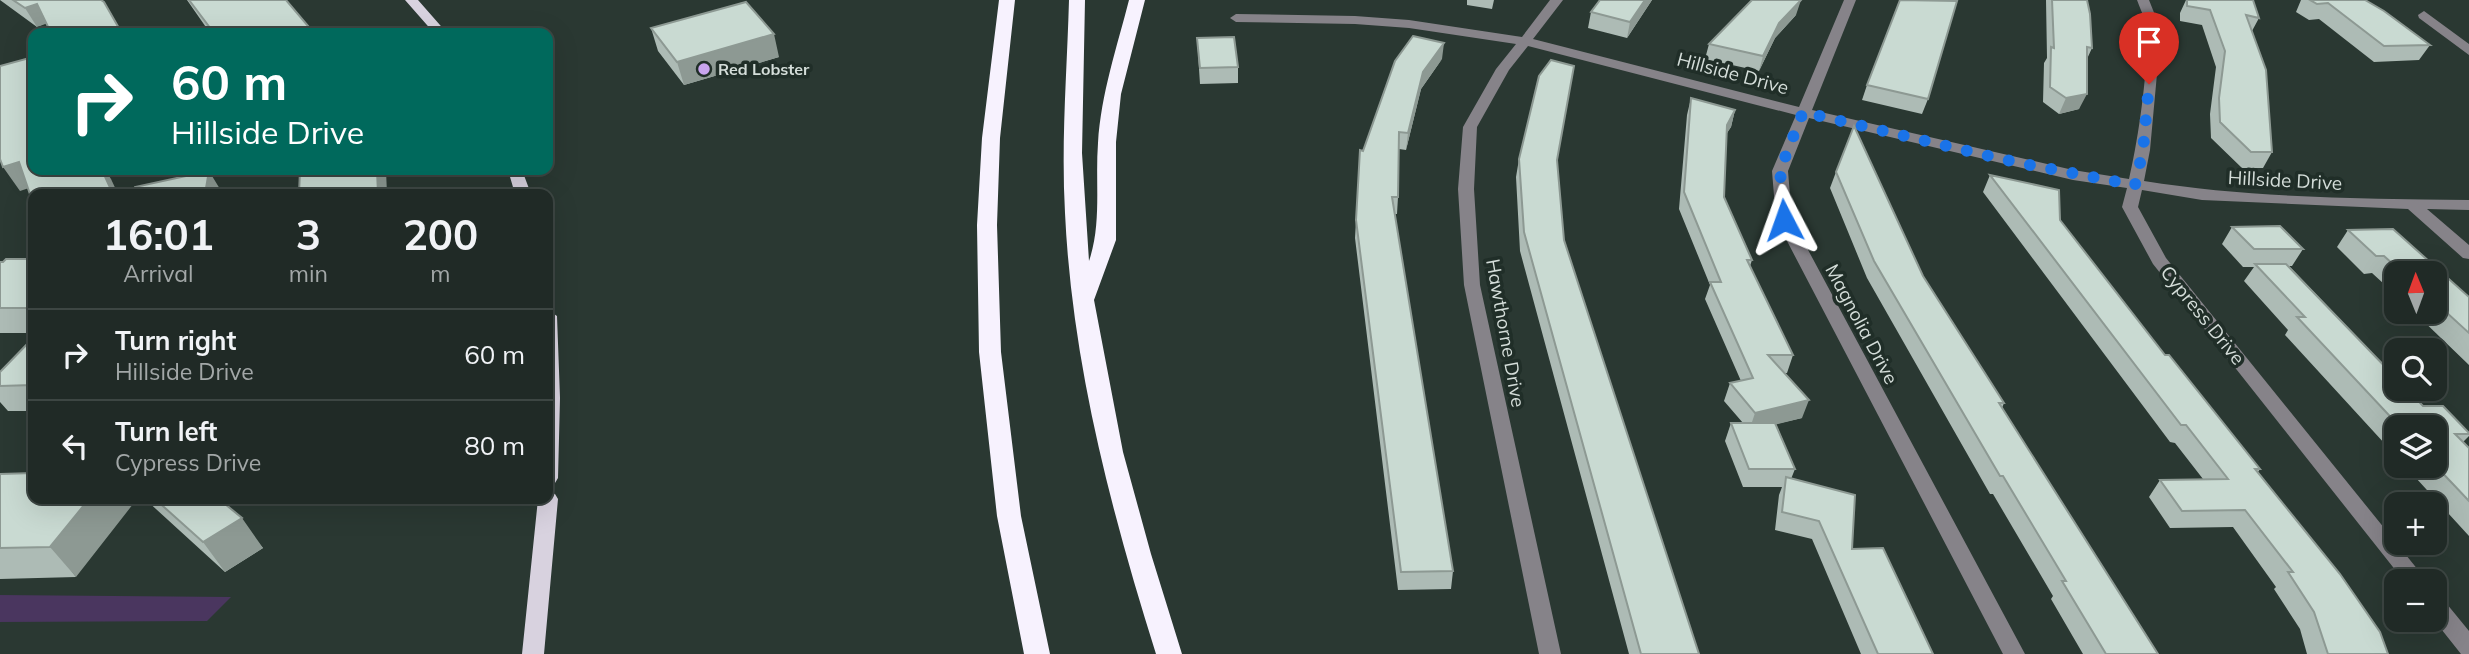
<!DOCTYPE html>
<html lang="en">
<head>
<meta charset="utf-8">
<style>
	:root { --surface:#202a26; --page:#28322e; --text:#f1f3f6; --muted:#a2a7a7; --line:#3d4643 }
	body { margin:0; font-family:Mulish,sans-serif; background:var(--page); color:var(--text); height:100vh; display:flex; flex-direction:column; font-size:26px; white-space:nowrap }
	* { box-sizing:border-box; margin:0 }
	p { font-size:23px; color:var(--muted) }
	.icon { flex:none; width:38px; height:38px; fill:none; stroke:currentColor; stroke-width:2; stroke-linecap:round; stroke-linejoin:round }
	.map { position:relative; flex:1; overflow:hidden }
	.drawer { position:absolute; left:28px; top:189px; width:525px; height:315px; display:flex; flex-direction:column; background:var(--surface); border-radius:14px; box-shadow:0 7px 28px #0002,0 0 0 2px var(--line) }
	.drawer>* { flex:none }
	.banner { position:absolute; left:28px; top:28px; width:525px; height:147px; border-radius:14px; box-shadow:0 7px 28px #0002,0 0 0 2px var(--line); background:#00695c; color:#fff; overflow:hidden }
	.needle { width:46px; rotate:359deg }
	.buttons { position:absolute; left:2384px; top:261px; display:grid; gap:14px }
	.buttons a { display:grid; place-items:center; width:63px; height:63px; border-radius:14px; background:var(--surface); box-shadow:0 7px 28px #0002,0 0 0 2px var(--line); font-size:35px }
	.pin { position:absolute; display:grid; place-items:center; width:60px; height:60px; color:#fff; margin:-72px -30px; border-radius:50% 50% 50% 0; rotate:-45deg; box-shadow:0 0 7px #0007 }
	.pin .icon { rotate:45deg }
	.me { position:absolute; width:77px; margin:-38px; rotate:356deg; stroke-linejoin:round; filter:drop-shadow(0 0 5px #0008) }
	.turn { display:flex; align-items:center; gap:24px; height:147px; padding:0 28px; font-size:32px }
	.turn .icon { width:91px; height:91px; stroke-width:2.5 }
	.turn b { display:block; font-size:49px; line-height:60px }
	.eta { display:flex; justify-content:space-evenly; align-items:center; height:119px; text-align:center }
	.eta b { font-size:42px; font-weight:700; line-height:49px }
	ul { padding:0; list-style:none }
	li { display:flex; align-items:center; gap:21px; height:91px; padding:0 28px; border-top:2px solid var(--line) }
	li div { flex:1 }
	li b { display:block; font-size:26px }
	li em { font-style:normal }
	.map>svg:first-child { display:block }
</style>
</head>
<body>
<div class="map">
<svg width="2469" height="654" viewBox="0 0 2469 654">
	<rect width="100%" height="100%" fill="#2a3832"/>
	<path fill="#4a365f" d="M 0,595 L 231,597 L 207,621 L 0,622 Z"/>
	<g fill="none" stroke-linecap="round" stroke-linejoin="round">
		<path fill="#868389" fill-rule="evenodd" d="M 1550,0 L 1563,0 L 1533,39 L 1799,107 L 1844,0 L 1856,0 L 1812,110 L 2073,170 L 2129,179 C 2138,141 2151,58 2145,21 C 2143,14 2139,6 2137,0 L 2149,0 L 2157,20 L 2158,63 L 2150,150 L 2144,181 C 2251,198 2361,199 2469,200 L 2469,210 L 2427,209 L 2469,245 L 2469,259 L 2463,258 L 2408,209 L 2202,200 L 2142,190 L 2138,207 L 2166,258 L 2427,581 L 2404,581 L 2153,264 L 2122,207 L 2127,188 L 2073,180 L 1809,118 L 1788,171 L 1792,220 L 2025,654 L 2003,654 L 1776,220 L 1772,171 L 1796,115 L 1528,46 L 1509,70 L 1477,127 L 1474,189 L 1480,285 L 1561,654 L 1539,654 L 1464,285 L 1458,189 L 1463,127 L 1496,69 L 1516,44 L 1409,28 L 1355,24 L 1236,22 L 1230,18 L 1236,14 L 1355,16 L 1409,20 L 1522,37 Z
			M 2424,11 L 2469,44 L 2469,55 L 2419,18 L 2418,15 Z
			M 2434,595 L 2442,598 L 2469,631 L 2469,654 L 2461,654 L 2434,620 Z"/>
		<path fill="#d8d2df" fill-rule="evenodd" d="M 405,0 L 418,0 L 447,33 L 434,33 Z
			M 508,170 L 522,170 L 531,194 L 515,194 Z
			M 548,310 L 557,316 L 560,398 L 558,478 L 555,483 L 548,485 Z
			M 548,491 L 555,494 L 558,499 L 544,654 L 522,654 L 538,499 L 548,499 Z"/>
		<path fill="#f7f2fe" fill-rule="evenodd" d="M 999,0 L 1015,0 L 1000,138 L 997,225 L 1001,352 L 1021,516 L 1050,654 L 1024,654 L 997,516 L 979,352 L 977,225 L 982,138 Z
			M 1069,0 L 1085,0 L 1082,153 L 1089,261 C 1102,223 1095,182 1098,143 C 1101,94 1117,47 1129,0 L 1145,0 L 1121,94 L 1116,142 L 1116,240 L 1094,300 L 1123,452 L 1151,554 L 1182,654 L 1156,654 C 1111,511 1072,363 1065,213 C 1061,142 1067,71 1069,0 Z"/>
	</g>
	<path fill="#adbbb5" d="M 0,0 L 101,0 L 104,2 L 122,33 L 51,33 L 46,23 L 37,27 Z
		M 187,0 L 286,0 L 314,33 L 210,33 Z
		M 1467,0 L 1494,0 L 1492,9 L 1467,5 Z
		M 1600,0 L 1652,0 L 1627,38 L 1588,28 L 1591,12 Z
		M 2046,0 L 2087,0 L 2092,48 L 2087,59 L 2079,109 L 2059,114 L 2043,102 L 2044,63 L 2047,58 Z
		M 2186,0 L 2253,0 L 2259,18 L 2252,31 L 2272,152 L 2263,168 L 2242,168 L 2211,138 L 2210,114 L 2216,67 L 2202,25 L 2180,21 L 2180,13 Z
		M 2301,0 L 2365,0 L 2430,45 L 2419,60 L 2374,62 L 2319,19 L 2309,20 L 2296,12 Z
		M 1796,15 L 1775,38 L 1759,71 L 1705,59 L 1709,44 Z
		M 651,28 L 779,57 L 684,85 L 658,51 Z
		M 1197,38 L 1238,67 L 1238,83 L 1200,84 Z
		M 1442,59 L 1421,89 L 1406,150 L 1399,149 L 1398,197 L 1397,214 L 1395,214 L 1453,571 L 1451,589 L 1398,590 L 1355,238 L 1360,150 L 1363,151 Z
		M 1867,85 L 1928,99 L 1922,114 L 1862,100 Z
		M 1691,98 L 1735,110 L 1731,127 L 1726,134 L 1724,197 L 1752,260 L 1750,266 L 1793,355 L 1787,373 L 1784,373 L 1802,418 L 1776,424 L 1795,469 L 1791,479 L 1852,549 L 1933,654 L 1861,654 L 1812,539 L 1775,530 L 1779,495 L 1782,487 L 1743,487 L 1725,441 L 1731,423 L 1743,423 L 1724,401 L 1730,383 L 1741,381 L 1705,299 L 1710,285 L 1679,209 L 1687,115 Z
		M 1519,159 L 1557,161 L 1564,240 L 1699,654 L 1629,654 L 1520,251 L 1516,177 Z
		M 1836,172 L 1923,276 L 2004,403 L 2002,408 L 2158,654 L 2083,654 L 2051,599 L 2053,596 L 1993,494 L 1990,494 L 1867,278 L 1830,188 Z
		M 1990,175 L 2060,220 L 2165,355 L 2260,469 L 2258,472 L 2388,654 L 2307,654 L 2300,629 L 2274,589 L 2276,587 L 2233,527 L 2170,528 L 2149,497 L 2160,480 L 2203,479 L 2175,443 L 2170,442 L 1983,192 Z
		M 2232,227 L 2303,249 L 2292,266 L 2289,266 L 2423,406 L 2469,433 L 2469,436 L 2463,442 L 2469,448 L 2469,536 L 2405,466 L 2434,466 L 2434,427 L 2396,427 L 2396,456 L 2285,335 L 2288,330 L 2244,281 L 2254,267 L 2243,267 L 2222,244 Z
		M 2393,229 L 2469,297 L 2469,365 L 2414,312 L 2434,312 L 2434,273 L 2396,273 L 2396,295 L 2372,273 L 2364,274 L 2337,247 L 2348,230 Z
		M 33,259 L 33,333 L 0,333 L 0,262 Z
		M 33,338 L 33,411 L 8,411 L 0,402 L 0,372 Z
		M 0,474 L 76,577 L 0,579 Z
		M 145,499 L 219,499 L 263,548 L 225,572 Z"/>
	<path fill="#8d9993" d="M 1645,0 L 1652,0 L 1627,38 L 1630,22 Z
		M 1801,0 L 1796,15 L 1775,38 L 1759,71 L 1763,56 L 1779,23 Z
		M 37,4 L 48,23 L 37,27 L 25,8 Z
		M 774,34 L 779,57 L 684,85 L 677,62 Z
		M 1444,43 L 1442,59 L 1421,89 L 1406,150 L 1408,133 L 1423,72 Z
		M 2087,94 L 2079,109 L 2059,114 L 2066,98 Z
		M 1735,110 L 1731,127 L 1722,141 L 1727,125 Z
		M 19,162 L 35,186 L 20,191 L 3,167 Z
		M 102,170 L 105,170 L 111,179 L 118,194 L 113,194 Z
		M 377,170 L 386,170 L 387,194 L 378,194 Z
		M 209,171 L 223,194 L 205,194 Z
		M 1809,400 L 1802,418 L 1749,431 L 1755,413 Z
		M 89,499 L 137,499 L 76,577 L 50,547 Z
		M 242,518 L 263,548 L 225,572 L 203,542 Z"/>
	<path fill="#c9dad2" stroke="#8d9993" stroke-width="2" d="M 13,0 L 101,0 L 104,2 L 120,30 L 110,33 L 51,33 L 37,4 L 25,8 Z
		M 189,0 L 286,0 L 314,33 L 214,33 Z
		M 1600,0 L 1645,0 L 1630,22 L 1591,12 Z
		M 1752,0 L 1801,0 L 1779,23 L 1763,56 L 1709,44 Z
		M 1900,0 L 1957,1 L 1928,99 L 1867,85 Z
		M 2052,0 L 2087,0 L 2090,14 L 2092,48 L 2087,47 L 2087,94 L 2066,98 L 2050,87 L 2051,47 L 2054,48 Z
		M 2187,0 L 2253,0 L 2259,18 L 2246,15 L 2266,70 L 2272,152 L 2251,152 L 2220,122 L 2219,98 L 2225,51 L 2210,10 L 2187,6 Z
		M 2310,0 L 2365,0 L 2384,11 L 2430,45 L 2384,46 L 2328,3 L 2317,4 Z
		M 746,2 L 774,34 L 677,62 L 651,28 Z
		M 1413,36 L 1444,43 L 1423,72 L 1408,133 L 1399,132 L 1398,197 L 1392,197 L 1453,571 L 1401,572 L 1356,220 L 1360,150 L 1363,151 L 1395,61 Z
		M 1234,37 L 1238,67 L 1200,68 L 1197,38 Z
		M 33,57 L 33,170 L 102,170 L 113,194 L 33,194 L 33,203 L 19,162 L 3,167 L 0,159 L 0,66 Z
		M 1551,60 L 1574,66 L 1557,160 L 1564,240 L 1699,654 L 1641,654 L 1524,232 L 1519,159 L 1539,76 Z
		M 1691,98 L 1735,110 L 1727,125 L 1724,197 L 1752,260 L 1747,260 L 1793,355 L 1768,355 L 1809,400 L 1755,413 L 1730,383 L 1753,378 L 1710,282 L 1721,282 L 1684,192 Z
		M 1854,126 L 1923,276 L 2004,403 L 1999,403 L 2158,654 L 2106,654 L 2062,581 L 2066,581 L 2003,476 L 2000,476 L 1874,261 L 1836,172 Z
		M 300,170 L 377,170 L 378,194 L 299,194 Z
		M 209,171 L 205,194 L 134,194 L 135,187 Z
		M 1990,175 L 2059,190 L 2060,220 L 2165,355 L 2169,355 L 2260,469 L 2255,469 L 2340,574 L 2380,632 L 2388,654 L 2328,654 L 2314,612 L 2288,572 L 2293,572 L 2245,510 L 2182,511 L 2160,480 L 2228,479 L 2186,425 L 2181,425 Z
		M 2280,226 L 2303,249 L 2254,249 L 2232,227 Z
		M 2393,229 L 2469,297 L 2469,333 L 2434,301 L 2434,273 L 2403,273 L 2384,256 L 2376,256 L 2348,230 Z
		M 6,259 L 33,259 L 33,308 L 0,308 L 0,262 L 3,262 Z
		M 2255,264 L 2286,264 L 2396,378 L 2396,388 L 2406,388 L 2423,406 L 2443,406 L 2469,433 L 2469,434 L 2455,434 L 2469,448 L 2469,501 L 2434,464 L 2434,427 L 2400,427 L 2297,317 L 2305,317 Z
		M 33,338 L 33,385 L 0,386 L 0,372 Z
		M 1731,423 L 1775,423 L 1795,469 L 1749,469 Z
		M 33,473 L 33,499 L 89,499 L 50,547 L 0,548 L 0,474 Z
		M 1786,477 L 1855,495 L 1852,549 L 1883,548 L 1933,654 L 1878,654 L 1819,521 L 1782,512 Z
		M 155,499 L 219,499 L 242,518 L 203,542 Z"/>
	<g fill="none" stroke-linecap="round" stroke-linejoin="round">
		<path stroke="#1a73e8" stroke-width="12" stroke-dasharray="0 21.6" d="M 1784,220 L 1780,170 L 1803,112 L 2019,163 L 2135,185 L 2143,150 L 2149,84"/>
	</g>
	<circle fill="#c9a5ee" stroke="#202e28" stroke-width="2.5" cx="704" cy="69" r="7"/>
	<g text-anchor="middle" stroke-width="7" stroke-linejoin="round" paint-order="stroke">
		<g font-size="16" font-weight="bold" fill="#d4ddd9" stroke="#202e28" text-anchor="start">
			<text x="718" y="75">Red Lobster</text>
		</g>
		<g font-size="19" fill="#d4ddd9" stroke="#202e28">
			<text transform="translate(1733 73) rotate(15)" y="7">Hillside Drive</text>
			<text transform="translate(2285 180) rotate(3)" y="7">Hillside Drive</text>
			<text transform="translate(2203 315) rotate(51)" y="7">Cypress Drive</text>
			<text transform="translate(1862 324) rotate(62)" y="7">Magnolia Drive</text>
			<text transform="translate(1506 333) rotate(80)" y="7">Hawthorne Drive</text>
		</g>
	</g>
</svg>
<div class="buttons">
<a><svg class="needle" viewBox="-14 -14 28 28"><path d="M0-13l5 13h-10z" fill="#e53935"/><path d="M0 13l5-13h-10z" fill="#a2a7a7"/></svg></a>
<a><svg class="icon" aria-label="search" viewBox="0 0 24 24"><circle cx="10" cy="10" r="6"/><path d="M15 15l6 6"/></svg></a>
<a><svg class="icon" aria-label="layers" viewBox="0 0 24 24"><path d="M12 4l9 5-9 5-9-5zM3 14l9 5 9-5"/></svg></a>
<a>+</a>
<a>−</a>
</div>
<div class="pin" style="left:2149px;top:84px;background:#d93025"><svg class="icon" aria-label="arrive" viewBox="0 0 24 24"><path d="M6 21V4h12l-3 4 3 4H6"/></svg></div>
<svg class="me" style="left:1784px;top:220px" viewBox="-20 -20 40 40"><path d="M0-17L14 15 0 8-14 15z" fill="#1a73e8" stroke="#fff" stroke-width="4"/></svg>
<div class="banner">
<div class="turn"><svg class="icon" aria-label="right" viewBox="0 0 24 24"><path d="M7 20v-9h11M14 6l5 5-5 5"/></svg><div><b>60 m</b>Hillside Drive</div></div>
</div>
<section class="drawer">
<div class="eta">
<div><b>16:01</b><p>Arrival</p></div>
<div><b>3</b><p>min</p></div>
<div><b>200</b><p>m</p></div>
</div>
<ul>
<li><svg class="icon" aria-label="right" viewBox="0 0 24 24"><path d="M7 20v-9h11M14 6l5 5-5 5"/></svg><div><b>Turn right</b><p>Hillside Drive</p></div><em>60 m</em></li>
<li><svg class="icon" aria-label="left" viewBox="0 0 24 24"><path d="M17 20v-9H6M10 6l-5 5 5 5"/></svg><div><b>Turn left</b><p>Cypress Drive</p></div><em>80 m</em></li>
</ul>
</section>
</div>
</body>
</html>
